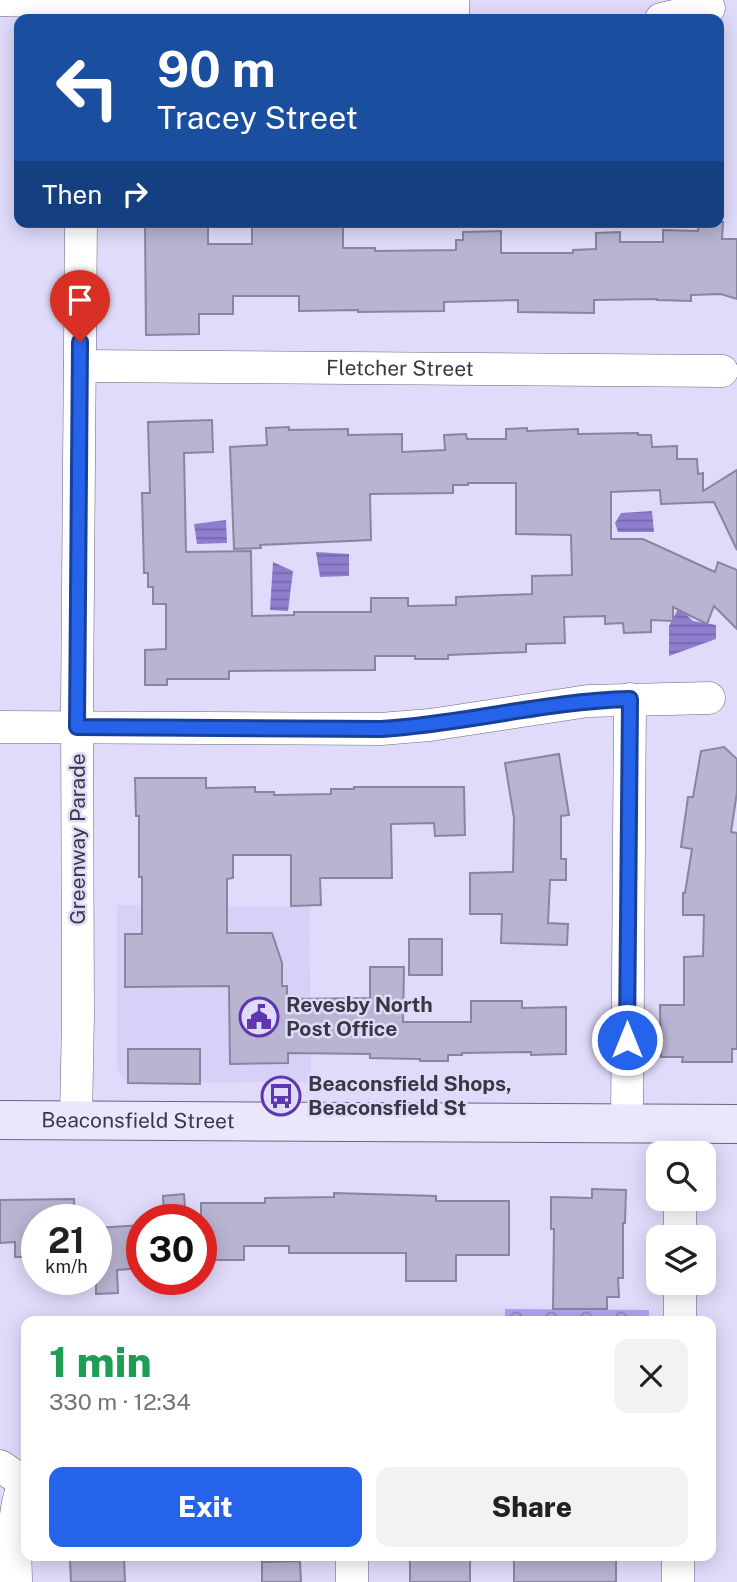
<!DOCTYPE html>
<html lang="en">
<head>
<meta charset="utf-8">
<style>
	:root { --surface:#fff; --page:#f2f2f2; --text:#202124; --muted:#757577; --accent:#2563eb }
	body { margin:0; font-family:"Public Sans",sans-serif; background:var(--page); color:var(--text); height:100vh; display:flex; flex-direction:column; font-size:26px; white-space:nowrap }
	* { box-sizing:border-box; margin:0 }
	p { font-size:23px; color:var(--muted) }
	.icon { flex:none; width:38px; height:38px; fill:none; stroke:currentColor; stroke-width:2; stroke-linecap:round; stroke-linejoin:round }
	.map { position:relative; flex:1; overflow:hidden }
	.drawer { position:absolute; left:21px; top:1316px; width:695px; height:245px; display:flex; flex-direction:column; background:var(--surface); border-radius:14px; box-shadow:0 4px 18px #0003 }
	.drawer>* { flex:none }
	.guide { position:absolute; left:14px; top:14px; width:710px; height:214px; border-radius:14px; box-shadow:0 4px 18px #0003; background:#1a4fa0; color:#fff; overflow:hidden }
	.buttons { position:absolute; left:646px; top:1141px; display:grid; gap:14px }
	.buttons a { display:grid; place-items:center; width:70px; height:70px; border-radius:14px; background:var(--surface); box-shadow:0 4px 18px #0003; font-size:35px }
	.speed { position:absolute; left:21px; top:1204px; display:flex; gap:14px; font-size:35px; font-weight:700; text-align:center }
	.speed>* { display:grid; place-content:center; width:91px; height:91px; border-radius:50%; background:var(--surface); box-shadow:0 4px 18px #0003; line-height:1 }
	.speed small { font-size:18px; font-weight:400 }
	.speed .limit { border:10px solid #d22; background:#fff; color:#111 }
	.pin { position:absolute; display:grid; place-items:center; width:60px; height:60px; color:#fff; margin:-72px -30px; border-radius:50% 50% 50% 0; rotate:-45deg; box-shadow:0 0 7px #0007 }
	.pin .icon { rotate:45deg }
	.me { position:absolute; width:77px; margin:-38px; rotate:0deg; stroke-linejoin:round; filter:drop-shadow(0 0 5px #0008) }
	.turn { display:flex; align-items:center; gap:24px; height:147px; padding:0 28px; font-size:32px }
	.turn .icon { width:91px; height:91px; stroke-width:2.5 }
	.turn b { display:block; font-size:49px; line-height:60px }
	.then { display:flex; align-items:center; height:66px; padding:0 28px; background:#0003; gap:14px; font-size:26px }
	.round { display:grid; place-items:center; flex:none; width:74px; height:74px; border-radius:14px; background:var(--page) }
	.overview { display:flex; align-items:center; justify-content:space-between; height:119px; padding:0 28px }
	h1 { font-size:42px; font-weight:800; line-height:52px; color:#1e9e55 }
	.cta { display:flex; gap:14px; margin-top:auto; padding:14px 28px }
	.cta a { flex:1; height:80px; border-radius:14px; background:var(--accent); color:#fff; font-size:28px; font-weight:800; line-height:80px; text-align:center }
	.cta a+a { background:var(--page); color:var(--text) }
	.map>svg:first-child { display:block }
</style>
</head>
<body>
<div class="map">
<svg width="737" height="1582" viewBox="0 0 737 1582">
	<defs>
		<pattern id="park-crowns" width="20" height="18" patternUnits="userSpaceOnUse" patternTransform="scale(1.75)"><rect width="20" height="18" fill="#b3a2f3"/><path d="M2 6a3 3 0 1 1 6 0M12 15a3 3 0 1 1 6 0" fill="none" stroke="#9385c6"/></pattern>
		<pattern id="water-rules" width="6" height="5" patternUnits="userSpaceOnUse" patternTransform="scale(1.75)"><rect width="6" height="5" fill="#8f7dcf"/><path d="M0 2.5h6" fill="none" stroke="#7667aa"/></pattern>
	</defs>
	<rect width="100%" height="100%" fill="#e0dbfa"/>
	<path fill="#d7d1f7" d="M 117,905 L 310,907 L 311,1082 L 128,1083 L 117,1071 Z"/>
	<path fill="url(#park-crowns)" d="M 505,1309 L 649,1310 L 649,1321 L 505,1321 Z"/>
	<path fill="url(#water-rules)" d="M 652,511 L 654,532 L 618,532 L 615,523 L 621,513 Z
		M 226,520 L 227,543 L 197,544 L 194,524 Z
		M 316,552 L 349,554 L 349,576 L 320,577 Z
		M 273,562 L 293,571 L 288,611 L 270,610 Z
		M 679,607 L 693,621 L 716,625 L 716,639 L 669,656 L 669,626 Z"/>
	<path fill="#b9b4d2" stroke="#8985a1" stroke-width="2" d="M 152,222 L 208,222 L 208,244 L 252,244 L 252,222 L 343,222 L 343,248 L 375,248 L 375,251 L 456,250 L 456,240 L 463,240 L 463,232 L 501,231 L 501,253 L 573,253 L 573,250 L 596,249 L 596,233 L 620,232 L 620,242 L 663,242 L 663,230 L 698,231 L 698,222 L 723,222 L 722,239 L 737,239 L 737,299 L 721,294 L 691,295 L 691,301 L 657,300 L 657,299 L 594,300 L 594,313 L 518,312 L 518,300 L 444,302 L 444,311 L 358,312 L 358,310 L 299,311 L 299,296 L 233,296 L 233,314 L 199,314 L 199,334 L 146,335 L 145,224 Z
		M 212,420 L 213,452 L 184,453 L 186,552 L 251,551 L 252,616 L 294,615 L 294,612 L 371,612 L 371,598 L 408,598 L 408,606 L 456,605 L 456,597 L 532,594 L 532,576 L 572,575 L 571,535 L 516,534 L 516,483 L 468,483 L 468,485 L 453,485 L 453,493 L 370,494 L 371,540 L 260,545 L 261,548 L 234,549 L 230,447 L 267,445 L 266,428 L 289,427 L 289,430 L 348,429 L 348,435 L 402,434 L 402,452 L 445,450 L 444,435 L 466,434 L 467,439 L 506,439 L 506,429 L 527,428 L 527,431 L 578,429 L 578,434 L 638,433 L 638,435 L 651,435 L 652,447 L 677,446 L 677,459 L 697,459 L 698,474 L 703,473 L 703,491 L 737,470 L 737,550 L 714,502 L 661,504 L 660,490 L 611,492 L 611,539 L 643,539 L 715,572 L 718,562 L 737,570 L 737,629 L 714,606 L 707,624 L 673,607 L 673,621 L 651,620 L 651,632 L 624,633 L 623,623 L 605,624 L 605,616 L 564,617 L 565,643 L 526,644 L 526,652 L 448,655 L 448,659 L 415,659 L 415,656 L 375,656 L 375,670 L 229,671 L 229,679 L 167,679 L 167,685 L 145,685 L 145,650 L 166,649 L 166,604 L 153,604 L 153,587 L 148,587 L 148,573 L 144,573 L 142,493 L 150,493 L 148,422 Z
		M 724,747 L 737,759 L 737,792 L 731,832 L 737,833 L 737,1049 L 732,1049 L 732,1062 L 682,1062 L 683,1057 L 661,1057 L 660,1005 L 684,1005 L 684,957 L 703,956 L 704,915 L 683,915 L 683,893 L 685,893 L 692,849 L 681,847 L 688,797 L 693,797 L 701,751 Z
		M 559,754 L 569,815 L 561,816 L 561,859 L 566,859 L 566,880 L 550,880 L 548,923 L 568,924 L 567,945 L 501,943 L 502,914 L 470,914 L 470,873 L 513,872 L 514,818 L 505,763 Z
		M 135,778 L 206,778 L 206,788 L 255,787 L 255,792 L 274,792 L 274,795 L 331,794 L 331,789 L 354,789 L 354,787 L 464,787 L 465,835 L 435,836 L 434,823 L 391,824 L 392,878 L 320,878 L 321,905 L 291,906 L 291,855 L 233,855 L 233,878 L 227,879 L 227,933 L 272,933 L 282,963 L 282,986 L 287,986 L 287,999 L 370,998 L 370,967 L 404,967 L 403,1022 L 471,1022 L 471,1001 L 522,1001 L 522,1008 L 566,1007 L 566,1054 L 531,1055 L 531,1052 L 462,1053 L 462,1055 L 448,1055 L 448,1061 L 420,1061 L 420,1059 L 370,1058 L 370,1054 L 288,1053 L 288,1063 L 230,1064 L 229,986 L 125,987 L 125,934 L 142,934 L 142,877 L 139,877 L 139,816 L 136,816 Z
		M 409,939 L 442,939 L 442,975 L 409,975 Z
		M 128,1049 L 200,1049 L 200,1084 L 128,1083 Z
		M 592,1189 L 626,1190 L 625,1223 L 623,1223 L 623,1278 L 618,1278 L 619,1297 L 607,1297 L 607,1309 L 553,1309 L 554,1229 L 551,1229 L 551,1197 L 592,1198 Z
		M 334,1193 L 436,1196 L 436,1201 L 509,1201 L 509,1255 L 456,1255 L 456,1281 L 406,1281 L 406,1253 L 289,1253 L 289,1246 L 244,1246 L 244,1260 L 201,1260 L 201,1203 L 265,1203 L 265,1198 L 334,1197 Z
		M 184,1194 L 186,1220 L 164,1220 L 163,1196 Z
		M 74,1199 L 75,1220 L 37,1220 L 37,1257 L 15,1257 L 15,1242 L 0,1243 L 0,1200 Z
		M 142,1225 L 142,1268 L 117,1270 L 118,1293 L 96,1294 L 96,1228 Z
		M 76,1556 L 124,1556 L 125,1582 L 71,1582 L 70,1560 L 77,1560 Z
		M 410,1556 L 470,1556 L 470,1582 L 410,1582 Z
		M 514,1556 L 616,1556 L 616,1582 L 514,1582 Z
		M 300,1561 L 301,1582 L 262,1582 L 262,1562 Z"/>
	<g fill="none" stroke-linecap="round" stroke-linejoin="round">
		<defs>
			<g id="minor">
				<path d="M 0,0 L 34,1 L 82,13"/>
				<path d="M 82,19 L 82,13 L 453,14 L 453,0"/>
				<path d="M 661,19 L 709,8"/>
				<path id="s1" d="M 80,366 L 722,371"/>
				<path d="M 0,727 L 381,729 L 430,725 L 588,701 L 709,698"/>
				<path d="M 76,1120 L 78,1015 L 77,709 L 81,222"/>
				<path d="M 627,1123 L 630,699"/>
				<path d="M 680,1124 L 680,1153"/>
				<path d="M 680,1237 L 680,1199"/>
				<path d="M 680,1321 L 680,1283"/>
				<path d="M 0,1466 L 25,1483"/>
				<path d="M 16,1582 C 16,1550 10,1509 26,1481"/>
				<path d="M 352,1582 L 352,1556"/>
				<path d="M 678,1582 L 678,1556"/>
			</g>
			<g id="secondary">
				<path id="s2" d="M 0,1120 L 737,1124"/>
			</g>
		</defs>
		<use href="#minor" stroke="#6a6580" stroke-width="33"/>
		<use href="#secondary" stroke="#6a6580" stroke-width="40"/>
		<use href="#minor" stroke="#fff" stroke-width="32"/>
		<use href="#secondary" stroke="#eae6fb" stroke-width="38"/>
	</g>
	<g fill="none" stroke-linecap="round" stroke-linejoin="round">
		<defs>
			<path id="route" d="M 80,342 L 77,727 L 381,729 C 465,724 546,701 630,699 L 627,1040"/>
		</defs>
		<use href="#route" stroke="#184099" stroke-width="18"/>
		<use href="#route" stroke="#2563eb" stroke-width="12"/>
	</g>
	<defs>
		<symbol id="civic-ring" viewBox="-11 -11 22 22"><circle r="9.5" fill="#e0dbfa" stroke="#5e36ae" stroke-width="1.5"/><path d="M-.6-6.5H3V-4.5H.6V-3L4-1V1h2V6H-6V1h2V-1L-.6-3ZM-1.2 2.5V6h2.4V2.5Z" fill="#5e36ae"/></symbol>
		<symbol id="bus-ring" viewBox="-11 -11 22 22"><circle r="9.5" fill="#e0dbfa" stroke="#5e36ae" stroke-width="1.5"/><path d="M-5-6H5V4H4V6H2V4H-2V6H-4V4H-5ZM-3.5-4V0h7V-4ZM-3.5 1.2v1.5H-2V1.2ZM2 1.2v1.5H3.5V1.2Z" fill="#5e36ae"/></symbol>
	</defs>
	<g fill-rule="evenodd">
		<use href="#civic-ring" x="237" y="995" width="44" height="44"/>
		<use href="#bus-ring" x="259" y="1074" width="44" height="44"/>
	</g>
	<g text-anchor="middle" stroke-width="5" stroke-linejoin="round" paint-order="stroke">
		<g font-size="21" fill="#393743" stroke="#e0dbfa">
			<text dy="7" stroke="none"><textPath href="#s1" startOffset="320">Fletcher Street</textPath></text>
			<text transform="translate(78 839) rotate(-90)" y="7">Greenway Parade</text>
			<text dy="7" stroke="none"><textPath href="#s2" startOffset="138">Beaconsfield Street</textPath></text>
		</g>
		<g font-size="21" font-weight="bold" fill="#393743" stroke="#e0dbfa" text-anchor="start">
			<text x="286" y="1012">Revesby North<tspan x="286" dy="24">Post Office</tspan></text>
			<text x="308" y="1091">Beaconsfield Shops,<tspan x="308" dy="24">Beaconsfield St</tspan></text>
		</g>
	</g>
</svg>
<div class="buttons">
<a><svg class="icon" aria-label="search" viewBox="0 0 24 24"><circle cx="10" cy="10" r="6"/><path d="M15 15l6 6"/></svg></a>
<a><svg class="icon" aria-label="layers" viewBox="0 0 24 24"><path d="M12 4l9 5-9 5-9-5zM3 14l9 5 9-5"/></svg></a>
</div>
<div class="speed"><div>21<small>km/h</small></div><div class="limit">30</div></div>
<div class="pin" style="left:80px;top:342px;background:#d93025"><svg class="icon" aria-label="arrive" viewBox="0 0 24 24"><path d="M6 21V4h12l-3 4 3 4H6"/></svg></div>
<svg class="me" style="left:627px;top:1040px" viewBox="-20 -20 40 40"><circle r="17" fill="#2563eb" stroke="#fff" stroke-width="3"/><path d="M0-11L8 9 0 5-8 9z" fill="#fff"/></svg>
<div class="guide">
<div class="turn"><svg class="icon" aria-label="left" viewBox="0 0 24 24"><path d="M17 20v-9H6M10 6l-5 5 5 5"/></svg><div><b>90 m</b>Tracey Street</div></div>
<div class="then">Then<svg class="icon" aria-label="right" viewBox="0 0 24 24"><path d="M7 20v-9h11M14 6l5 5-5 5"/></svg></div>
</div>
<section class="drawer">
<div class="overview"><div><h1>1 min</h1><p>330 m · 12:34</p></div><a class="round"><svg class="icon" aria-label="close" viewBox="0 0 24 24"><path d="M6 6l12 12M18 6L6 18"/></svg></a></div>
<div class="cta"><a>Exit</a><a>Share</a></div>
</section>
</div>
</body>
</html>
